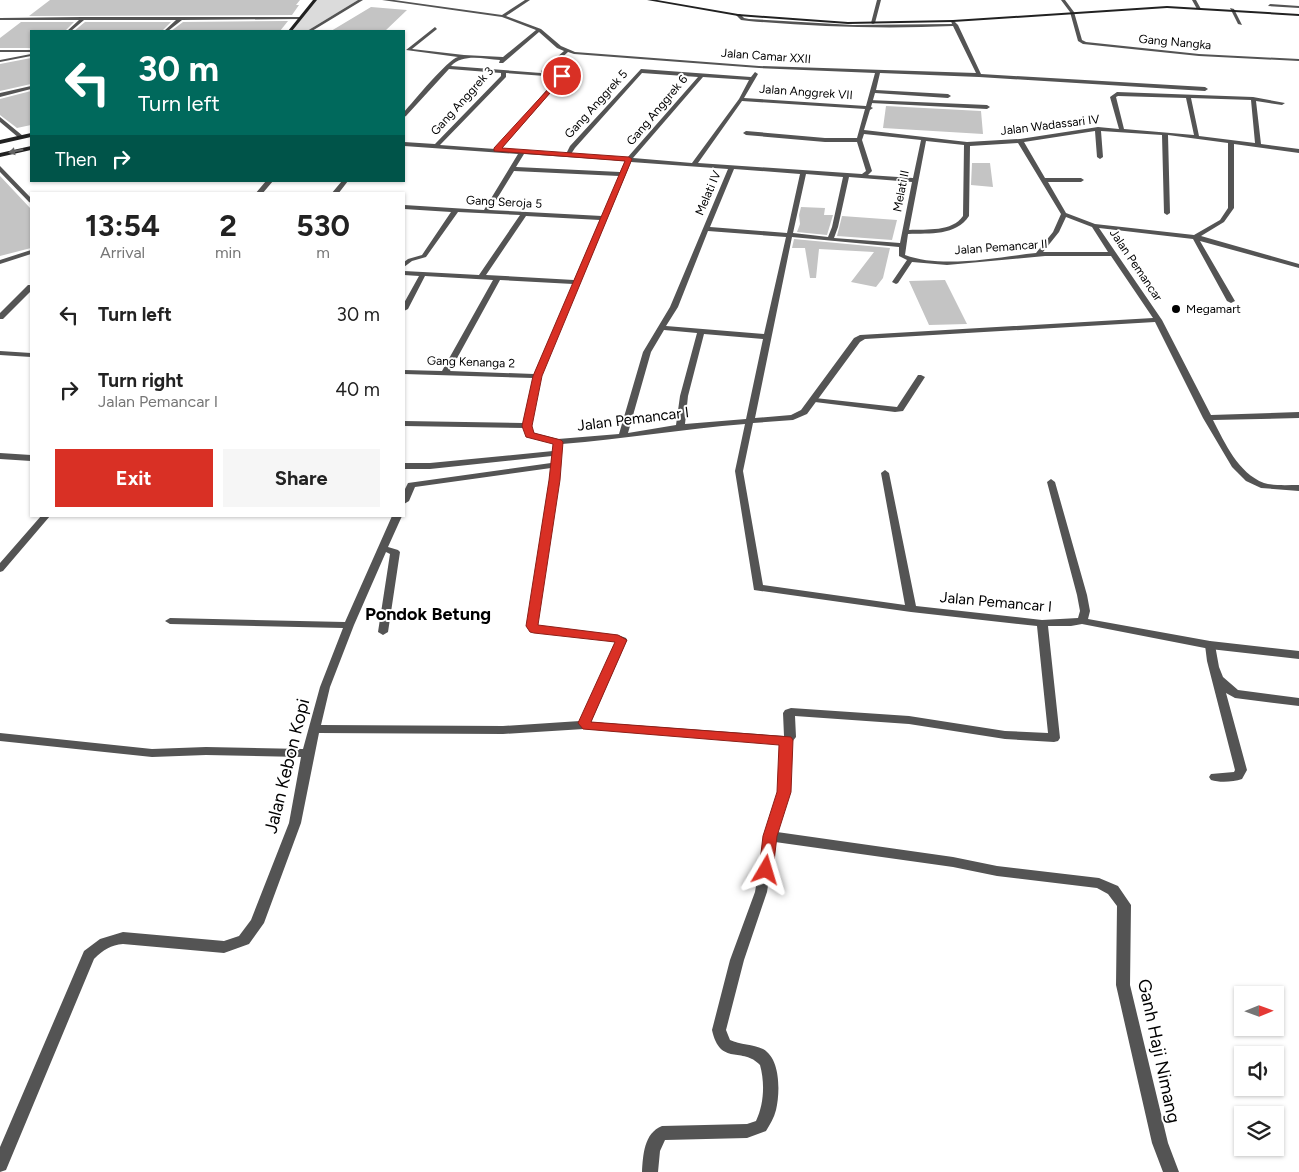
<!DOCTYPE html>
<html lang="en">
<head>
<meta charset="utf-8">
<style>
	:root { --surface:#fff; --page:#f6f6f6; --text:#222; --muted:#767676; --accent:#d93025 }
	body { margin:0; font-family:Figtree,sans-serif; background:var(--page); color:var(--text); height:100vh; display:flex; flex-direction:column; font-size:19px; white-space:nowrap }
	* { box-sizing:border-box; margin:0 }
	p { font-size:16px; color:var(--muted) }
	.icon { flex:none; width:28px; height:28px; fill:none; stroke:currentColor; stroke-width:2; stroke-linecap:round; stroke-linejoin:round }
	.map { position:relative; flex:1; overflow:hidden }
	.details { position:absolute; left:30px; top:192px; width:375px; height:325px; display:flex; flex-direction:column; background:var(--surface); border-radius:0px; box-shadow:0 1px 4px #0004 }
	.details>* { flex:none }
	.top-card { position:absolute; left:30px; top:30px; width:375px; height:152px; border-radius:0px; box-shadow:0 1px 4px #0004; background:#00695c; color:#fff; overflow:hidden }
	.needle { width:32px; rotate:89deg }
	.tools { position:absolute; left:1234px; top:986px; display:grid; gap:10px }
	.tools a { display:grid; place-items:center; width:50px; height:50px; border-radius:0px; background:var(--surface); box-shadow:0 1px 4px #0004; font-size:25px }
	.pin { position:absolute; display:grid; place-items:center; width:42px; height:42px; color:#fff; margin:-21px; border:2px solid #fff; border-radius:50%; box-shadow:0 1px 5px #0007 }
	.me { position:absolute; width:55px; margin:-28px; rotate:7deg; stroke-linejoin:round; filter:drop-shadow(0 0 4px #0008) }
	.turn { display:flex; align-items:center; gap:18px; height:105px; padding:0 25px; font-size:22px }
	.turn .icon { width:65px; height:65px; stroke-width:2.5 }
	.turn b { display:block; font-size:35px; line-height:42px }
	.then { display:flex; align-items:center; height:48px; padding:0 25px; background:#0003; gap:10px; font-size:19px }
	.eta { display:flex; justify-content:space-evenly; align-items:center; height:85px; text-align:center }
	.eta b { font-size:30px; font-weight:700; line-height:35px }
	.action { display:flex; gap:10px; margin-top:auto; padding:10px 25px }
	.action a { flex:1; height:58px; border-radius:0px; background:var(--accent); color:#fff; font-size:20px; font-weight:700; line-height:58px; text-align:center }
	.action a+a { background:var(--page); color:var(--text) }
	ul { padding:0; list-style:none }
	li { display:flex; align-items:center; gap:15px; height:75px; padding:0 25px }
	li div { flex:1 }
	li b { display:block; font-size:19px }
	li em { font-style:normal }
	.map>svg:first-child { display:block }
</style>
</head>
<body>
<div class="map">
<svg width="1299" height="1172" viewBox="0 0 1299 1172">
	<rect width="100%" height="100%" fill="#fff"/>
	<path fill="#dbdbdb" d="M 315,0 L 358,0 L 307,31 L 290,31 Z"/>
	<path fill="#c4c4c4" d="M 50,0 L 300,0 L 296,5 L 299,5 L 292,15 L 29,16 Z
		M 371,7 L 407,10 L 385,31 L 331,31 Z
		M 288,21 L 280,31 L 171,31 L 183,22 Z
		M 21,22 L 74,22 L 65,31 L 31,31 L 31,48 L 0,48 L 0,38 Z
		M 85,22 L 171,22 L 162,31 L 74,31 Z
		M 31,58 L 31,84 L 0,91 L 0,64 Z
		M 31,91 L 31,125 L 17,128 L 0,115 L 0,99 Z
		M 886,106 L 981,111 L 983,134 L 883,128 Z
		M 972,163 L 990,163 L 993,187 L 971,185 Z
		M 0,176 L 31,209 L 31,248 L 0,256 Z
		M 801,207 L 825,208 L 824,215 L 833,215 L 827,235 L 797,232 L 800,224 L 799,215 Z
		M 842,216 L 897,220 L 892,240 L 837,236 Z
		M 794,239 L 890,248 L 883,278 L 876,287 L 851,282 L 874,252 L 819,249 L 816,278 L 810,278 L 805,248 L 792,248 Z
		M 945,280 L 967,324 L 929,325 L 909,281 Z"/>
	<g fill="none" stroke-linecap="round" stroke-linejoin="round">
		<path fill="#545454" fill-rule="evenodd" d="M 1230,8 L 1234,9 L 1242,25 L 1238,24 Z
			M 0,50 L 31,50 L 31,52 L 0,52 Z
			M 869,100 L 987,105 L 990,107 L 987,109 L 871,103 L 869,102 Z
			M 918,375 L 921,375 L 925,377 L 903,411 L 895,412 L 815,402 L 811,400 L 815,398 L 897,407 Z
			M 1210,641 L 1215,645 L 1219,667 L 1223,677 L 1238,690 L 1299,698 L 1299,706 L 1235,698 L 1226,693 L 1247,770 L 1242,779 C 1233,782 1220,783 1211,780 L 1209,777 L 1211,774 L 1234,772 L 1235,770 L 1207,661 L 1205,645 Z"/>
		<path fill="#545454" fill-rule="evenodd" d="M 358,0 L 363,0 L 312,31 L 307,31 Z
			M 382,0 L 394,0 L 502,15 L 525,0 L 530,0 L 506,16 L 541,29 L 561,46 L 575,52 L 759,66 L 976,73 L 953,26 C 885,29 817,27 749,21 L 741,20 L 736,15 L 740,14 L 744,18 L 749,19 L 853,25 L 952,24 L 951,21 L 953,20 L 958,25 L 981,74 L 1205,87 L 1208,89 L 1205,91 L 979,77 L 880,73 L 876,90 L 948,94 L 951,96 L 948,98 L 875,93 L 871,107 L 873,108 L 870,110 L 864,130 L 967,142 L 1020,139 L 1098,127 L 1119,129 L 1110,97 L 1117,92 L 1253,97 L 1285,103 L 1282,105 L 1256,101 L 1261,144 L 1299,149 L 1299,153 L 1234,144 L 1234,208 L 1224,222 L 1201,236 L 1299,264 L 1299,268 L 1200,241 L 1235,301 L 1231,303 L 1227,301 L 1193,239 L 1099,228 L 1162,320 L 1211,415 L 1299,412 L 1299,418 L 1213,420 C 1225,443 1238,473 1264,483 C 1274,486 1288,485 1299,485 L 1299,491 L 1261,488 L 1246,481 L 1232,467 L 1203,418 L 1155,322 L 865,339 L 860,342 L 807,414 L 793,420 L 753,423 L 743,471 L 763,585 L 905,605 L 881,473 L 885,470 L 889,473 L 916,606 L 1042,620 L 1078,618 L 1080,611 L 1077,595 L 1047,482 L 1051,479 L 1055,482 L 1087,595 L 1090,611 L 1088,619 L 1210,641 L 1299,651 L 1299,659 L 1210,649 L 1082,624 L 1071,626 L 1048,626 L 1060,738 L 1058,741 L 1054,742 L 1005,739 L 909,724 L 795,716 L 796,737 L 792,742 L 790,792 L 777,832 L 953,857 L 997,866 L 1099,878 L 1118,886 L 1131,905 L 1130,985 L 1168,1143 L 1179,1172 L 1163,1172 L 1152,1143 L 1116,985 L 1117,906 L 1108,894 L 1097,888 L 997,876 L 953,867 L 775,842 L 767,892 L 744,960 L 726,1030 L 730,1040 C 740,1045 753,1044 763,1049 C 781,1059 780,1093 776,1110 C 774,1118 770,1124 766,1131 L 747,1138 L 665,1140 L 660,1151 L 658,1172 L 642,1172 C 643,1155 644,1133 662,1126 L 747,1124 L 756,1121 C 764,1104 765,1083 760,1065 C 743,1046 720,1067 712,1030 L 730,960 L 755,892 L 764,836 L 778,792 L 780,744 L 584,729 L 503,734 L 319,733 L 301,823 L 264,923 L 249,944 L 224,953 L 123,944 C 111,945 103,950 94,959 L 6,1170 L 0,1172 L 0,1147 L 84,951 L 100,939 L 123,932 L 224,941 L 239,936 L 251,920 L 289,823 L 301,757 L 206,755 L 152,757 L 0,741 L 0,733 L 152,749 L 206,747 L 303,749 L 320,687 L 343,628 L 170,624 L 165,621 L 170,618 L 345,622 L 392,516 L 402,516 L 388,547 L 398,550 L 400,552 L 388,632 L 383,635 L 378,632 L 390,554 L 386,552 L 354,625 L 330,687 L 321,725 L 503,726 L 580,721 L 616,641 L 534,632 L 530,631 L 527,626 L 551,468 L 415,487 L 409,501 L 404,504 L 404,491 L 408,483 L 551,463 L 552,456 L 430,469 L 404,469 L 404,463 L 430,463 L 553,451 L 554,443 L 527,437 L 524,428 L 404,426 L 404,421 L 523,423 L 533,378 L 404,374 L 404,370 L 442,371 L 493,280 L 425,276 L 408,309 L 404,311 L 404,303 L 419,276 L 404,275 L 404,271 L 479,275 L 520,215 L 458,212 L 426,257 L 412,261 L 404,267 L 404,262 L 408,259 L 422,255 L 451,212 L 404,209 L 404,205 L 484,210 L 518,154 L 404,146 L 404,142 L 435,144 L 501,76 L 501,73 L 449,69 L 406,116 L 404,117 L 404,112 C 413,102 448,59 458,57 L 406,50 L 435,27 L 437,29 L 412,49 L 464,55 L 503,57 L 536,30 L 502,17 ZM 539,32 L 557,48 L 564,51 L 541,71 L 541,73 L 451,66 C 463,53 484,59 500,60 L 499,63 L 503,63 ZM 568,52 L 574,54 L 759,68 L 875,73 L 866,106 L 744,98 L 758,74 L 755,72 L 751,77 L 641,69 L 570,146 L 566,154 L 501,149 L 565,76 L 545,73 ZM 506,73 L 558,77 L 495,149 L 440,145 L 506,77 ZM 642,73 L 698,77 L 627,158 L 571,154 L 575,148 ZM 703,77 L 749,80 L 739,99 L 692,163 L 633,158 ZM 1118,96 L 1186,98 L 1194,135 L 1124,129 L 1116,97 ZM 1191,98 L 1251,100 L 1255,143 L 1199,136 ZM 742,101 L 865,109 L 857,138 L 825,138 L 746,131 L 743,133 L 746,135 L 825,142 L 857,142 L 866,171 L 862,174 L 698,163 ZM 1095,131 L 1097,157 L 1100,159 L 1103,157 L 1101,131 L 1162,135 L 1164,213 L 1167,215 L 1170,213 L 1168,135 L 1228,143 L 1228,208 L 1220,220 L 1194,235 L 1095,224 L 1066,213 L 1048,182 L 1081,182 L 1084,180 L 1081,178 L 1045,178 L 1024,142 ZM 864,134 L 921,140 L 913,178 L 868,175 L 872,171 L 862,140 ZM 926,141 L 964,145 L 963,216 C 952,232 927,229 909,230 ZM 1018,143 L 1061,214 L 1053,232 L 1036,253 C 997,257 943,269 905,255 L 908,234 C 930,233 956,236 969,216 L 970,146 ZM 524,154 L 625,161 L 620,172 L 516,167 ZM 631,162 L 728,169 L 670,307 L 643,352 L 619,434 L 558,439 L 534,433 L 531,426 L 541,376 ZM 734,169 L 800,174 L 787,233 L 710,227 ZM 514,171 L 619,176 L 602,216 L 490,210 ZM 806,174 L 843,177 L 832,227 L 828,237 L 793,233 ZM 849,177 L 912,182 L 900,243 L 834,238 L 838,227 ZM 526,216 L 600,220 L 574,280 L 486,275 ZM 1066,217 L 1092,227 L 1108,252 L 1043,252 L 1059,232 ZM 708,231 L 786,237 L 764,334 L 666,326 L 678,307 ZM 792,237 L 899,247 L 899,256 L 907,260 L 892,282 L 896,284 L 898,283 L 912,262 L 947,265 L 1045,256 L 1111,256 L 1153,318 L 860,335 L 854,338 L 801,410 L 791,415 L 755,418 ZM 500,280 L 573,284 L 534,374 L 450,371 ZM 664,330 L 697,333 L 680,396 L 676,425 L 628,433 L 651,352 ZM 704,334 L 763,339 L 746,419 L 685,424 L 688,396 ZM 745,424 L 735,471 L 754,590 L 911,612 L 1037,626 L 1048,733 L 1005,731 L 909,716 L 791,708 L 785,710 L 783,713 L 784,736 L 591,722 L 627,640 L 626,638 L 618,635 L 537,626 L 558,480 L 562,444 C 623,439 684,429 745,424 Z
			M 877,0 L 881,0 L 875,23 L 873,24 L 871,23 Z
			M 1061,0 L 1065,0 L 1074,12 L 1082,40 L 1086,42 L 1199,54 L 1299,59 L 1299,61 L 1199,56 L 1083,44 L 1078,41 L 1070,12 Z
			M 1192,0 L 1196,0 L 1201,9 L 1197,9 Z
			M 1270,4 L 1299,6 L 1299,8 L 1268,6 Z
			M 82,17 L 300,17 L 302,18 L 300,19 L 182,20 L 168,31 L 164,31 L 176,20 L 84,20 L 71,31 L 67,31 L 79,20 L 0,20 L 0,18 Z
			M 31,54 L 31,56 L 0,62 L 0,60 Z
			M 31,86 L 31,89 L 0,97 L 0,93 Z
			M 0,117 L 23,136 L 23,138 L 19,138 L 0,122 Z
			M 0,166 L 31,198 L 31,203 L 29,202 L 0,172 Z
			M 266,181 L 273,181 L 262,194 L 255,194 Z
			M 342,181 L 348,181 L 338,194 L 331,194 Z
			M 31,250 L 31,254 L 0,264 L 0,260 Z
			M 28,285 L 31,285 L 31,291 L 3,319 L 0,319 L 0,313 Z
			M 0,351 L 31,353 L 31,357 L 0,355 Z
			M 0,453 L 31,455 L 31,461 L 0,459 Z
			M 41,516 L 50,516 L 3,571 L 0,572 L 0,563 Z"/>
		<path fill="#212121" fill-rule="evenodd" d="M 313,0 L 317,0 L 292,31 L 288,31 Z
			M 647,0 L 657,0 L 738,14 L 848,22 L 953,20 L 1167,6 L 1299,14 L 1299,16 L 1167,8 L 953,22 L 848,24 L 738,16 Z
			M 31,133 L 31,137 L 0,144 L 0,140 Z
			M 31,146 L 31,150 L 0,157 L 0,153 Z"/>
	</g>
	<defs><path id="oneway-solid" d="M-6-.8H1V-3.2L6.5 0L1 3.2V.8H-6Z" transform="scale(1.25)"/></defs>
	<use fill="#646464" href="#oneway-solid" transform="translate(16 151) rotate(168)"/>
	<path fill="#d93025" stroke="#8d1f18" d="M 562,74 L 564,77 L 502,148 L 629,157 L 632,159 L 542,376 L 532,426 L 534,433 L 561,440 L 563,442 L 560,480 L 538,625 L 618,635 L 627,640 L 591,722 L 791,737 L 793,740 L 791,792 L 777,836 L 773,870 L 771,874 L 766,876 L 761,874 L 759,870 L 763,836 L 777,792 L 779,745 L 583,729 L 578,723 L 615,642 L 534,633 L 530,632 L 526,626 L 549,480 L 553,444 L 526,437 L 522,426 L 533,376 L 625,161 L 494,151 L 494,148 Z"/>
	<circle fill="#000" stroke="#fff" stroke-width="2" cx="1176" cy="309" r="5"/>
	<g text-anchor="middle" stroke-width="4" stroke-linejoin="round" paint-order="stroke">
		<g font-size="12" fill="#000" stroke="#fff">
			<text transform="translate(1175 42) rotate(5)" y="4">Gang Nangka</text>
			<text transform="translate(766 56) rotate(4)" y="4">Jalan Camar XXII</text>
			<text transform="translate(806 92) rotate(4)" y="4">Jalan Anggrek VII</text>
			<text transform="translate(462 101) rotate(-48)" y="4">Gang Anggrek 3</text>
			<text transform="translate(596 104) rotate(-48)" y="4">Gang Anggrek 5</text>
			<text transform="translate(657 110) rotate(-50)" y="4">Gang Anggrek 6</text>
			<text transform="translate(1050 125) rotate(-7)" y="4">Jalan Wadassari IV</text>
			<text transform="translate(901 191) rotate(-79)" y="4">Melati II</text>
			<text transform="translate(708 193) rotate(-67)" y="4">Melati IV</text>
			<text transform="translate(504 202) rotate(3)" y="4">Gang Seroja 5</text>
			<text transform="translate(1001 247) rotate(-4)" y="4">Jalan Pemancar II</text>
			<text transform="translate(1136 265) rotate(56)" y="4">Jalan Pemancar</text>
			<text transform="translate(471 362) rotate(2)" y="4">Gang Kenanga 2</text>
		</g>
		<g font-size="12" fill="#000" stroke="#fff" text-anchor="start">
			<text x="1186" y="313">Megamart</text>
		</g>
		<g font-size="15" fill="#000" stroke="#fff">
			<text transform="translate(633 419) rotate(-7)" y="5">Jalan Pemancar I</text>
			<text transform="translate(996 602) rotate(5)" y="5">Jalan Pemancar I</text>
		</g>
		<g font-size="18" font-weight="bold" fill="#000" stroke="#fff">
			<text x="428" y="620">Pondok Betung</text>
		</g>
		<g font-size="18" fill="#000" stroke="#fff">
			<text transform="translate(287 766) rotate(-76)" y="6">Jalan Kebon Kopi</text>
			<text transform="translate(1159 1051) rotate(78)" y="6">Ganh Haji Nimang</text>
		</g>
	</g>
</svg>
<div class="tools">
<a><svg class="needle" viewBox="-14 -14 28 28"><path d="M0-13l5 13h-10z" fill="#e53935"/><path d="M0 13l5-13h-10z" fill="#767676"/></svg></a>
<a><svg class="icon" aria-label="sound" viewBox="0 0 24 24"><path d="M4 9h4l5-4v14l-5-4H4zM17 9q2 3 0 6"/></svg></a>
<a><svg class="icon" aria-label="layers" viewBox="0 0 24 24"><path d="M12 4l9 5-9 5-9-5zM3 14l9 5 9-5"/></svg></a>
</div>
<div class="pin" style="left:562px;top:76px;background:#d93025"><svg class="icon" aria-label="arrive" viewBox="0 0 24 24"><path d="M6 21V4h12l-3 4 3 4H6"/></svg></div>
<svg class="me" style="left:766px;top:870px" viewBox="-20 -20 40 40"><path d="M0-17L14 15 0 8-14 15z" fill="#d93025" stroke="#fff" stroke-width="4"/></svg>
<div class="top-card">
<div class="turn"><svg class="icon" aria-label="left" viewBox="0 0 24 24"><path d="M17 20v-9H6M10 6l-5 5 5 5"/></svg><div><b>30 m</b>Turn left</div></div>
<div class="then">Then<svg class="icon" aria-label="right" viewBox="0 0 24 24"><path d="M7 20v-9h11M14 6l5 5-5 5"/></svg></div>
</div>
<section class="details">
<div class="eta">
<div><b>13:54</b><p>Arrival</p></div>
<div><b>2</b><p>min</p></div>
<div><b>530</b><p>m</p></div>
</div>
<ul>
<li><svg class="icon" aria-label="left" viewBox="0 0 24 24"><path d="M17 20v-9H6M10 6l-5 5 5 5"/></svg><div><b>Turn left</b></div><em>30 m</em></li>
<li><svg class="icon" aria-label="right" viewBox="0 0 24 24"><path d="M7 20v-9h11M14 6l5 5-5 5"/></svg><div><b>Turn right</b><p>Jalan Pemancar I</p></div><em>40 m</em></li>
</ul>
<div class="action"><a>Exit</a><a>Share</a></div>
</section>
</div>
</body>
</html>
